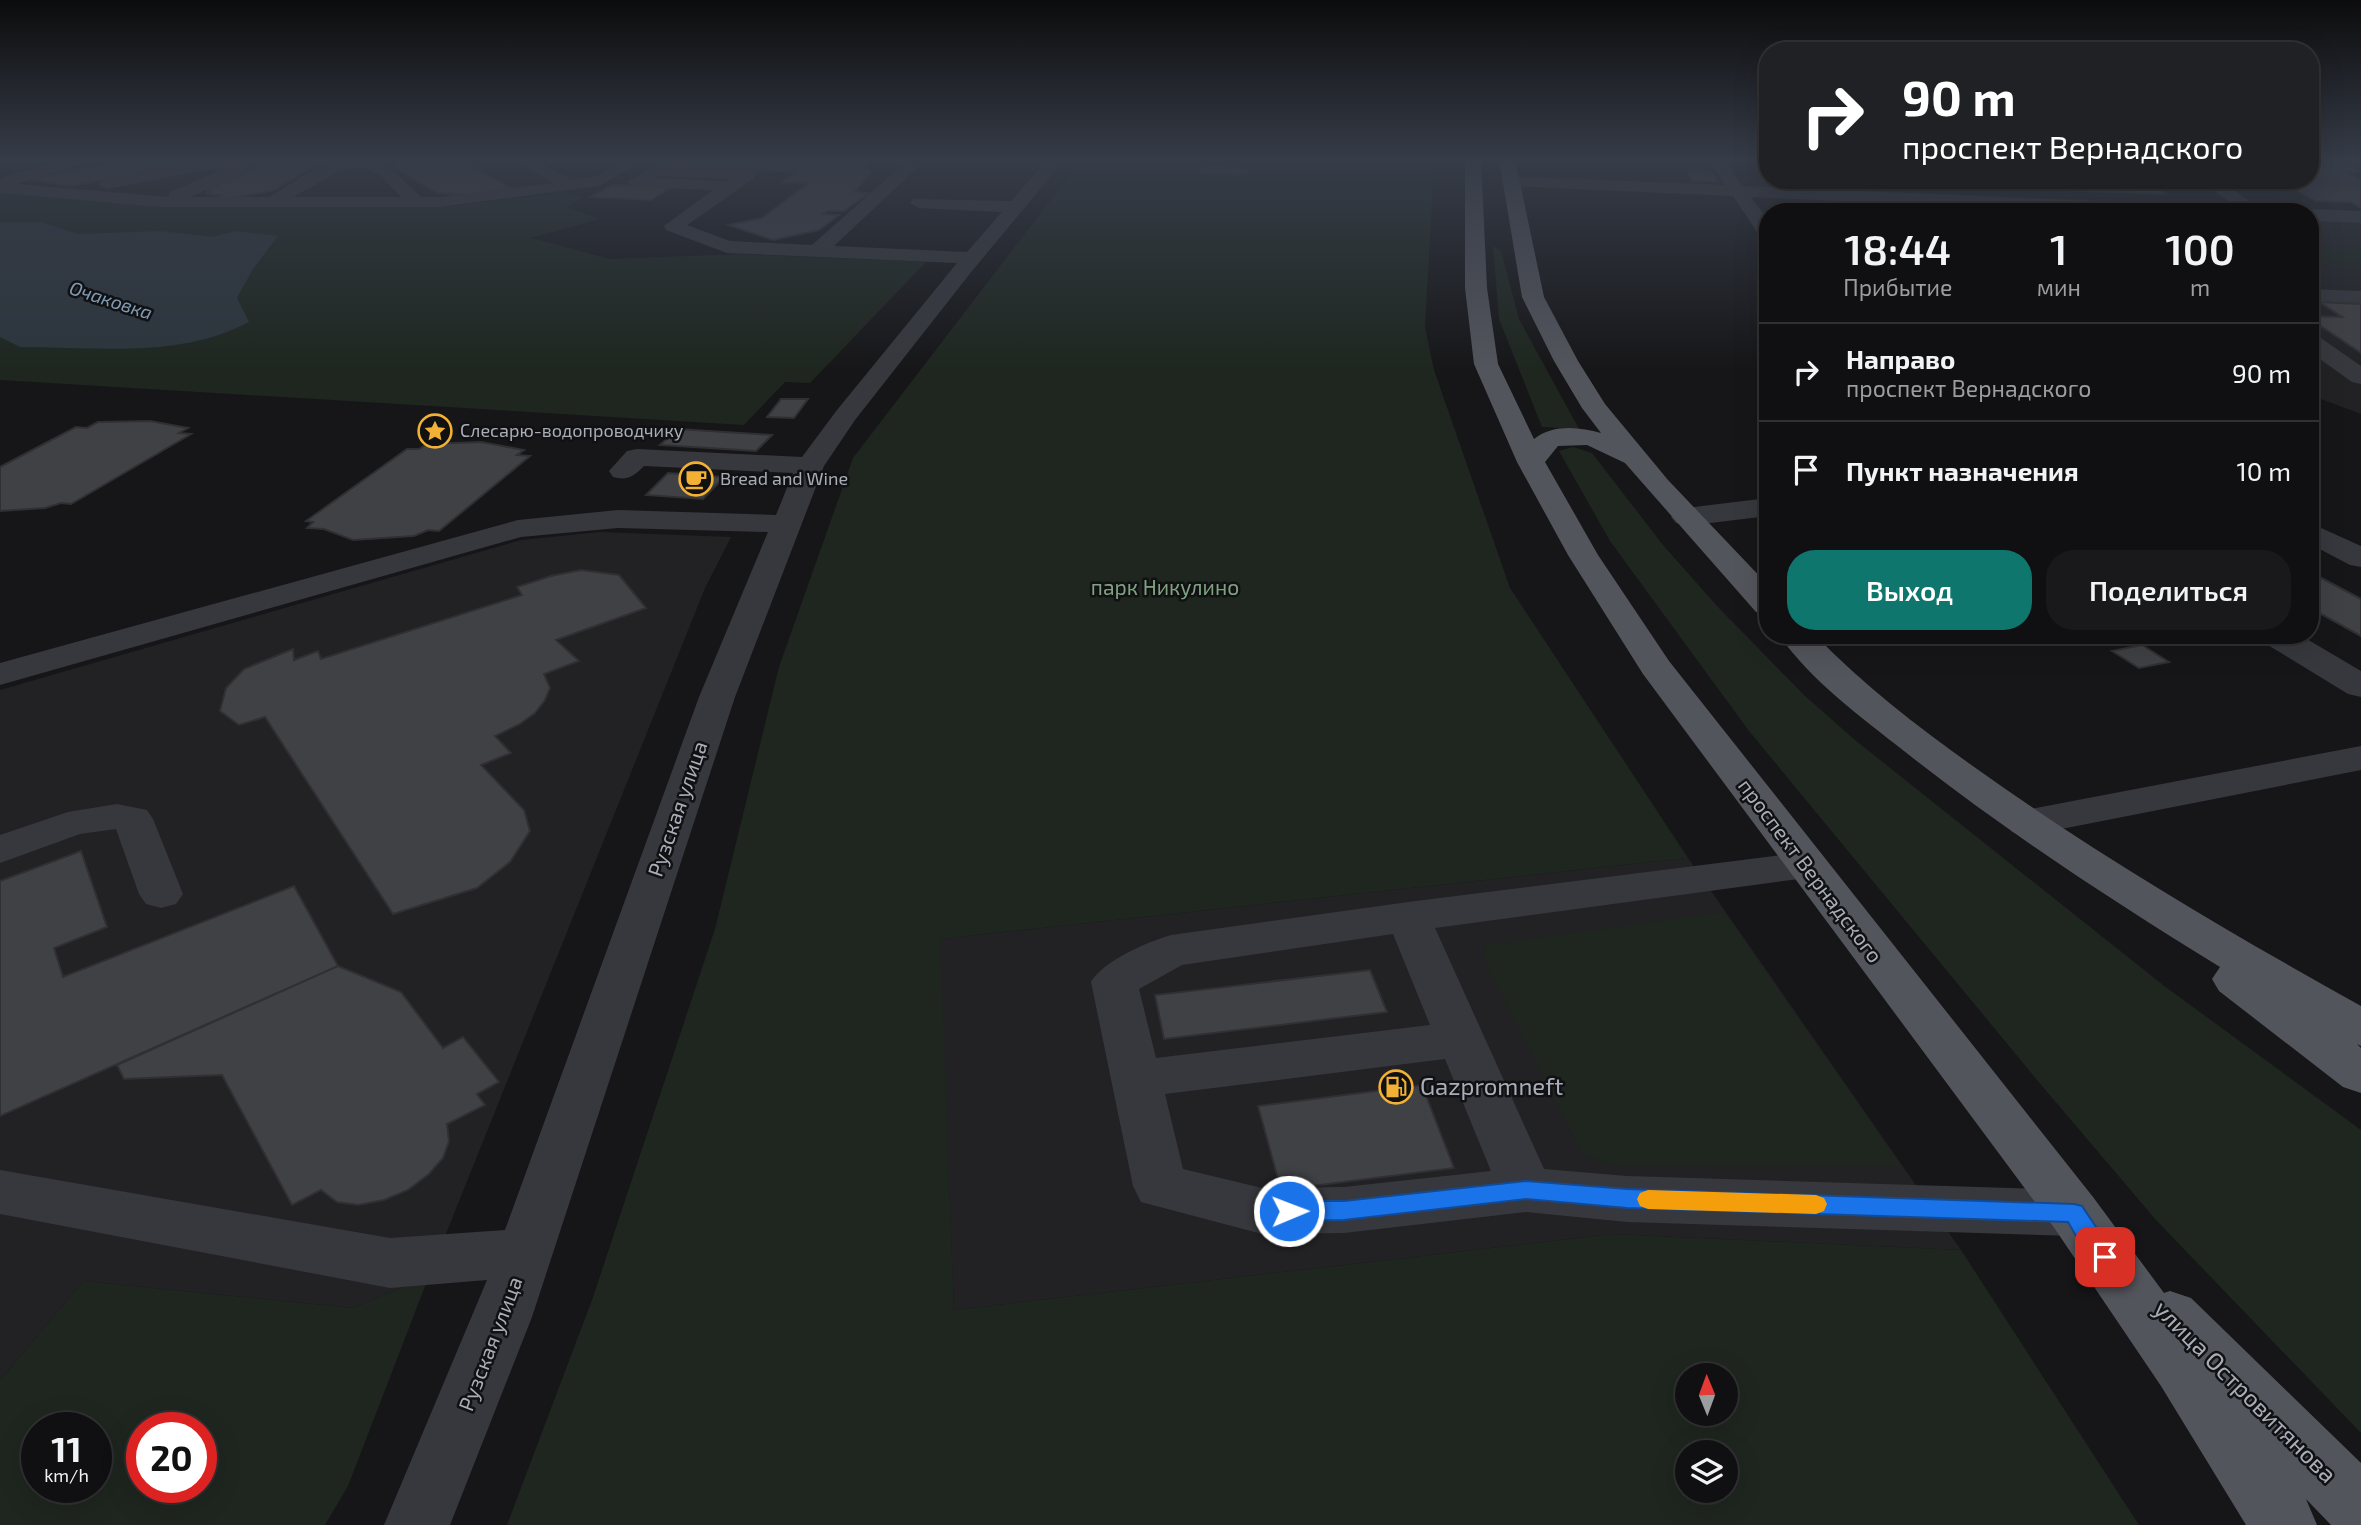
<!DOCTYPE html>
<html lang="ru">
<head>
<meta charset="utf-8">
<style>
	:root { --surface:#101012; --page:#19191b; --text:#f1f3f6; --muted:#9c9d9f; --line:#303032; --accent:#0f766e }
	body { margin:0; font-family:"Exo 2",sans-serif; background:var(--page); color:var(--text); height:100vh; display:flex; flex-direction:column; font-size:26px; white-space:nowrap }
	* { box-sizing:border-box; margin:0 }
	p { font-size:23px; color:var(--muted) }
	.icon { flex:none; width:38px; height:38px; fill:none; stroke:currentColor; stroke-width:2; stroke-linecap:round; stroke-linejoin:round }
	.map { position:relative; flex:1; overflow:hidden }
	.sheet { position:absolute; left:1759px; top:203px; width:560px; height:441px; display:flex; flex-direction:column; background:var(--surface); border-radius:28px; box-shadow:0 7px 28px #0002,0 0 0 2px var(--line) }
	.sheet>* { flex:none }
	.banner { position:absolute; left:1759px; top:42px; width:560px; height:147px; border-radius:28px; box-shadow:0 7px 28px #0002,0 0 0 2px var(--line); background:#202124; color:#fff; overflow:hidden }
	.needle { width:46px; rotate:359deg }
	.fabs { position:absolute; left:1675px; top:1363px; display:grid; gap:14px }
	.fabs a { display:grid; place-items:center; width:63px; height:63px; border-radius:50%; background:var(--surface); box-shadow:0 7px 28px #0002,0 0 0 2px var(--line); font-size:35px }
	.speed { position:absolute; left:21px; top:1412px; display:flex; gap:14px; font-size:35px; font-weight:700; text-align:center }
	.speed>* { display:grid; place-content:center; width:91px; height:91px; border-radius:50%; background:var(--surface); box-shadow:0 7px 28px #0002,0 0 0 2px var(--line); line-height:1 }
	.speed small { font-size:18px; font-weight:400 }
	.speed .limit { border:10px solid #d22; background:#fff; color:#111 }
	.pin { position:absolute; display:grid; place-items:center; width:60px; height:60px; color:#fff; margin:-30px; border-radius:14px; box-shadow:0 4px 10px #0006 }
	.me { position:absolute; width:77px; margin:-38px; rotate:89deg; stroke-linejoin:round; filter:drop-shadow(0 0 5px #0008) }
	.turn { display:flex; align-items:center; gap:24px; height:147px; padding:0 28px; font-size:32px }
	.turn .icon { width:91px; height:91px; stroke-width:2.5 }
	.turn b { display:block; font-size:49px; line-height:60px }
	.eta { display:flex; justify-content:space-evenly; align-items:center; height:119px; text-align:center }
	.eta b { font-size:42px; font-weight:600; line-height:49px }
	.primary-button { display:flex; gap:14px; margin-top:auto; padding:14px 28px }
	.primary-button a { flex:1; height:80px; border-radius:28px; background:var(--accent); color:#fff; font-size:28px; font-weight:600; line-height:80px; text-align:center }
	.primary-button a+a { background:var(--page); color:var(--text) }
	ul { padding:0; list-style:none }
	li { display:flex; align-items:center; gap:21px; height:98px; padding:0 28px; border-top:2px solid var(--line) }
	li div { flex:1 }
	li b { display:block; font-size:26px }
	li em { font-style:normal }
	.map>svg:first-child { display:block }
</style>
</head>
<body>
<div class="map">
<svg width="2361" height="1525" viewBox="0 0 2361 1525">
	<rect width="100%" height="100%" fill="#161618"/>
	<path fill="#222225" d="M 2310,221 L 2361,223 L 2361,414 L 2310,395 Z
		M 600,532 L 731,537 L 705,588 L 429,1276 L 353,1308 L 83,1281 L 0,1380 L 0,690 L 521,540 Z
		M 1688,858 L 1961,1250 L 1612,1234 L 954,1310 L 939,939 Z"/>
	<path fill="#1e261f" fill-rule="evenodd" d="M 1082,159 L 1233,159 L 1434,167 L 1425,327 L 1434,370 L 1510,588 L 1688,858 L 940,939 L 954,1310 L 1612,1234 L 1961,1250 L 2139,1525 L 507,1525 L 592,1300 L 715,929 L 779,667 L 853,458 ZM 1687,1376 L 1726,1376 L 1726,1414 L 1687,1414 ZM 1687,1452 L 1726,1452 L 1726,1491 L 1687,1491 Z
		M 0,192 L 167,206 L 443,207 L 560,193 L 583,197 L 566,207 L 600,219 L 531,238 L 610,259 L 740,254 L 926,262 L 810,383 L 785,382 L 744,425 L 0,380 Z
		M 1493,246 L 1501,251 L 1519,319 L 1579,429 L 1542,427 L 1499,319 Z
		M 2310,248 L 2361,250 L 2361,267 L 2310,265 Z
		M 1573,447 L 1592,453 L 1663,545 L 1717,606 L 1804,695 L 1855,740 L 2163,985 L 2361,1130 L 2361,1433 L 2156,1220 L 2037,1080 L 1749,731 L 1610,541 L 1559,451 Z
		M 1724,912 L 1901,1165 L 1611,1165 L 1582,1153 L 1482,956 L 1487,945 Z
		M 429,1276 L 348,1486 L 325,1525 L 0,1525 L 0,1380 L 83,1281 L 353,1308 ZM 37,1428 L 96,1428 L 96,1488 L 37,1488 ZM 142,1428 L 201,1428 L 201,1488 L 142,1488 Z"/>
	<path fill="#2c353c" d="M 0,222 L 41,222 L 78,234 L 160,231 L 212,237 L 236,231 L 278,236 L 253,269 L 237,298 L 249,322 C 180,359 96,347 20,347 L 0,337 Z"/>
	<path fill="#404145" stroke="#303034" stroke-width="2" d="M 111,159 L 463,159 L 479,167 L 474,168 L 511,188 L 469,195 L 437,193 L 394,167 L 397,165 L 394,163 L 375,159 L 322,164 L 308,169 L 274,190 L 233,198 L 216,199 L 222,195 L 205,194 L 212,191 L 206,191 L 254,168 L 256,164 L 239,160 L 206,161 L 69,186 L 29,179 L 116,163 Z
		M 861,159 L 872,164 L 866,165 L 871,173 L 854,192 L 869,193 L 844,211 L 828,211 L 823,214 L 839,215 L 819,230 L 773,240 L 729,225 L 762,218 L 809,183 L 782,182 L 796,172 L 653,167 L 666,160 L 663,159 Z
		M 2310,159 L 2335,159 L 2361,172 L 2344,172 L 2361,180 L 2361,208 L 2351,202 L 2316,201 L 2279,180 L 2310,180 Z
		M 1206,166 L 1242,167 L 1249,169 L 1247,174 L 1242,176 L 1199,173 L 1201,168 Z
		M 1687,171 L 1712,172 L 1718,182 L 1692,181 Z
		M 2001,180 L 2151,184 L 2166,194 L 2011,188 Z
		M 613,185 L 671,187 L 651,200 L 591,197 Z
		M 2319,302 L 2361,304 L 2361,353 L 2310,319 L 2310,316 L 2342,317 Z
		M 781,399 L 808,399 L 794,418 L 767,417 Z
		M 150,421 L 188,428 L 179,433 L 191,434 L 71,504 L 61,503 L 45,508 L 0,511 L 0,467 L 76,427 L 87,428 L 98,422 Z
		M 678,429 L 772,435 L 756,451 L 660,445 Z
		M 481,442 L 524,450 L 517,455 L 530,456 L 439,531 L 428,530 L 414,536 L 353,540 L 324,529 L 307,528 L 313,522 L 306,521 L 407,449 L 419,449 L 427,444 Z
		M 668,473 L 724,477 L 703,499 L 646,495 Z
		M 581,570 L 619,575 L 646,608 L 556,640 L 579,661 L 544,674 L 550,688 L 545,700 L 535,713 L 520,724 L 495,736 L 511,753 L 481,765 L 524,810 L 530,831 L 510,862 L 477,888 L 393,914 L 265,717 L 239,725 L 220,711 L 226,688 L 244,669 L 293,649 L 294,660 L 318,651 L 321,659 L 522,595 L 517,587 L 551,576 Z
		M 2310,572 L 2361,599 L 2361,636 L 2310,608 Z
		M 2142,645 L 2169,662 L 2139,668 L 2112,651 Z
		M 81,851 L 107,927 L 54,948 L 63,977 L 294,886 L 338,966 L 0,1116 L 0,881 Z
		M 338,966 L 401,992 L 443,1048 L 463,1037 L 499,1082 L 477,1094 L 485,1105 L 447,1124 L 449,1141 L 443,1158 L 429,1174 L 408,1190 L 384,1200 L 358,1205 L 337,1202 L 321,1190 L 292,1205 L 222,1075 L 124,1079 L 117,1065 Z
		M 1370,970 L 1387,1012 L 1164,1039 L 1155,995 Z
		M 1422,1085 L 1454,1168 L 1281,1190 L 1258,1106 Z"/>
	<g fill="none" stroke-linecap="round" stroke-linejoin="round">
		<path stroke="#333438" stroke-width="18" stroke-dasharray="18 10" stroke-linecap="butt" d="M 675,171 L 696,159"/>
		<path fill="#37383d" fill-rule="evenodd" d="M 65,159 L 89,159 L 87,162 L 17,184 L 168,197 L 170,192 L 221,170 L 206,170 L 107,189 L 98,184 L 107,179 C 132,174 231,149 247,166 L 243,174 L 190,197 L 269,197 L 315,169 L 346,159 L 369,159 L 386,164 L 421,197 L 439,197 L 554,183 L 515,162 L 513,159 L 533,159 L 572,180 L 594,177 L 627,159 L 647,159 L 599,186 L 439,207 L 161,207 L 0,193 L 0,178 ZM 362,167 L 380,175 L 401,197 L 293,197 L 341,170 Z
			M 886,159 L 907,159 L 919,166 L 834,246 L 967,252 L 1002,212 L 919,208 L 910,203 L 913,199 L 1011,201 L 1048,159 L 1065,159 L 972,271 L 855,420 L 824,466 L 735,697 L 532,1317 L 450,1525 L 384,1525 L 487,1280 L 390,1288 L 0,1214 L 0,1170 L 390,1238 L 505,1230 L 699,697 L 768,532 L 618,528 L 521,537 L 0,685 L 0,663 L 518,520 L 618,510 L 776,515 L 793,473 L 644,466 C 634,476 628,481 613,477 L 609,471 L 627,451 L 637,449 L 802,457 L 837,410 L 957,263 L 727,253 L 666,230 L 664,226 L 713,190 L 636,187 L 627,182 L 655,166 L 754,170 L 756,174 L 754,178 L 687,225 L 730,241 L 812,245 L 900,167 ZM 658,176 L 730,179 L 727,181 L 656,178 Z
			M 1708,159 L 1724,159 L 1743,186 L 2219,206 L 2228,212 L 2088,212 L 1751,197 L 1768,220 L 1768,240 L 1761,238 L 1733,196 L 1509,186 L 1500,181 L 1509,176 L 1725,185 Z
			M 2310,175 L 2353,178 L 2359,179 L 2361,184 C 2352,191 2305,188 2297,180 L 2310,180 Z
			M 2198,180 L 2218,180 L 2266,212 L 2244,212 Z
			M 2310,209 L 2361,211 L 2361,223 L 2310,221 L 2310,212 L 2303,212 Z
			M 2310,289 L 2361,291 L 2361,303 L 2310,301 Z
			M 2310,334 L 2318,336 L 2361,366 L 2361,384 L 2352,382 L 2310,352 Z
			M 1768,498 L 1768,516 L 1686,526 L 1676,523 L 1671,517 L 1676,511 L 1686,508 Z
			M 2310,523 L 2361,546 L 2361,567 L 2350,565 L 2310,544 Z
			M 2258,635 L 2300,635 L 2361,671 L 2361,697 L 2348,694 L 2263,642 Z
			M 2361,746 L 2361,770 L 2026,836 L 2012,832 L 2006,823 L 2012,814 L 2026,810 Z
			M 117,804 L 147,810 L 153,819 L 183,894 L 176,904 L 161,908 L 146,904 L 139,894 L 116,829 L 80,834 L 0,863 L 0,835 L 68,812 Z
			M 1806,852 L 1821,856 L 1827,866 L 1821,876 L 1435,928 L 1544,1169 L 1627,1176 L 2074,1190 L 2093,1197 L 2101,1213 L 2093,1229 L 2074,1236 L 1627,1222 L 1526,1212 L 1344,1233 L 1262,1234 L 1141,1202 L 1133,1186 L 1091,982 C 1103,961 1147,942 1171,935 L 1408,902 ZM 1393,934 L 1430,1025 L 1156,1058 L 1139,989 L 1182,965 ZM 1445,1059 L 1491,1171 L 1344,1187 L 1262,1188 L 1183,1169 L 1165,1094 Z"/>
		<path fill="#53555c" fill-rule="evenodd" d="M 1465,159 L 1481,159 L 1487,288 L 1498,364 L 1534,439 C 1553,424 1579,427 1601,433 L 1582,408 L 1554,361 L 1522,297 L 1499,159 L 1515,159 L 1544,297 L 1578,361 L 1605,404 L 1668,480 L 1768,585 L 1768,615 L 1756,612 L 1625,463 L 1587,445 L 1558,446 L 1545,462 L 1598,555 L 1669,661 L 2093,1197 L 2164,1293 L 2170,1291 L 2191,1298 L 2361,1463 L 2361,1525 L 2331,1525 L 2306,1499 L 2317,1525 L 2246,1525 L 2161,1386 L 2055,1229 L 1643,674 L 1568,555 L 1517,462 L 1474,364 L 1465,288 Z
			M 1779,635 L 1815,635 C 1872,694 1938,742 2004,788 C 2119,868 2239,938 2361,1006 L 2361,1046 L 2357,1044 L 2361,1048 L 2361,1093 L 2343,1087 L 2219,991 L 2212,979 L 2220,967 C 2111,900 2004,830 1904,751 C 1861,717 1811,681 1779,635 Z"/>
	</g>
	<linearGradient id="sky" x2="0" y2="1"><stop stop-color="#0c0c0d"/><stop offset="0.43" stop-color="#363c48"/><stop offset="1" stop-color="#363c48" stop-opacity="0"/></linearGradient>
	<rect width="2361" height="372" fill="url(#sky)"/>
	<path fill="#1a73e8" stroke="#114b97" stroke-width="2" d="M 1526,1181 L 1627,1189 L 2074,1204 L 2082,1206 L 2116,1257 L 2113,1264 C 2092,1272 2078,1238 2068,1222 L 1627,1208 L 1526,1199 L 1344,1220 L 1289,1221 L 1281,1218 L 1278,1211 L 1281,1204 L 1289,1201 L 1344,1201 Z"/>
	<path fill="#f59e0b" d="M 1648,1190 L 1816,1195 L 1824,1198 L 1827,1204 L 1824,1211 L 1816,1214 L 1648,1209 L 1640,1206 L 1637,1199 L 1640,1193 Z"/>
	<defs>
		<symbol id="sight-ring" viewBox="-11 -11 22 22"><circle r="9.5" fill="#111113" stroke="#f2b134" stroke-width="1.5"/><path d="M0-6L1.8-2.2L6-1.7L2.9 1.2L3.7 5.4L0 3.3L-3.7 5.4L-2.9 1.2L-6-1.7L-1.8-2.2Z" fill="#f2b134"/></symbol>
		<symbol id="cafe-ring" viewBox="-11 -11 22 22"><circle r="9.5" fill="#111113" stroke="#f2b134" stroke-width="1.5"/><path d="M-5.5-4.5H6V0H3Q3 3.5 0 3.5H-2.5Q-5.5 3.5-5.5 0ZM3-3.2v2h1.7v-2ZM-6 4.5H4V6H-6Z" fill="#f2b134"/></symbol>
		<symbol id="fuel-ring" viewBox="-11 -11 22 22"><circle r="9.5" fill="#111113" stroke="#f2b134" stroke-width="1.5"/><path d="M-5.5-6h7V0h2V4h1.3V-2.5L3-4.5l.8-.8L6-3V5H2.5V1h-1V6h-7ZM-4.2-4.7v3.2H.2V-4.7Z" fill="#f2b134"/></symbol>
	</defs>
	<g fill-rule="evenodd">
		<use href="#sight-ring" x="416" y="412" width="38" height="38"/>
		<use href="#cafe-ring" x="677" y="460" width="38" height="38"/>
		<use href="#fuel-ring" x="1377" y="1068" width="38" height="38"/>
	</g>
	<g text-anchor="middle" stroke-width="5" stroke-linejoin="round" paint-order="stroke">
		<g font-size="18" fill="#a8adb8" stroke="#111113" text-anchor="start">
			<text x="460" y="437">Слесарю-водопроводчику</text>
			<text x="720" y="485">Bread and Wine</text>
		</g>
		<g font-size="19" font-style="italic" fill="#7f9bb3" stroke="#111113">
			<text transform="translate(111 300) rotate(18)" y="7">Очаковка</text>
		</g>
		<g font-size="21" fill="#7fa381" stroke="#111113">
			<text x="1165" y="595">парк Никулино</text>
		</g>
		<g font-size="21" fill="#a8adb8" stroke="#111113">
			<text transform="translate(678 809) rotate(-71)" y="7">Рузская улица</text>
			<text transform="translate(1810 871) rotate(53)" y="7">проспект Вернадского</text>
			<text transform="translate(491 1344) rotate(-69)" y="7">Рузская улица</text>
		</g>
		<g font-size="24" fill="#a8adb8" stroke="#111113" text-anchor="start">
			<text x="1420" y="1095">Gazpromneft</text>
		</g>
		<g font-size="24" fill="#a8adb8" stroke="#111113">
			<text transform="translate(2245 1392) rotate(45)" y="8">улица Островитянова</text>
		</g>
	</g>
</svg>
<div class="fabs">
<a><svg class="needle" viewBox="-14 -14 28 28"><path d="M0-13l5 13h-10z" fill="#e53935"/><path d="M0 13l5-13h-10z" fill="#9c9d9f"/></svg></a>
<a><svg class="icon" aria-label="layers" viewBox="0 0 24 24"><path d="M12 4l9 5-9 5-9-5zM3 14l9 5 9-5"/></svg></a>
</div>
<div class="speed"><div>11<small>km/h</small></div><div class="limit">20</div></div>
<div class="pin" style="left:2105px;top:1257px;background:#d93025"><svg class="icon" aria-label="arrive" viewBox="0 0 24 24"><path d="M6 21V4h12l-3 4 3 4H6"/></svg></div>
<svg class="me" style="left:1289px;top:1211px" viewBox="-20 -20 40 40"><circle r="17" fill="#1a73e8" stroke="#fff" stroke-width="3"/><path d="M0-11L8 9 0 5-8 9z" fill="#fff"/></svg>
<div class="banner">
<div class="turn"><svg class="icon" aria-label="right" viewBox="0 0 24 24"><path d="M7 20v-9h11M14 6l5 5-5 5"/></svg><div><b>90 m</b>проспект Вернадского</div></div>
</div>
<section class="sheet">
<div class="eta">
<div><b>18:44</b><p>Прибытие</p></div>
<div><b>1</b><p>мин</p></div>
<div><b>100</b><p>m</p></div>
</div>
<ul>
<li><svg class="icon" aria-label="right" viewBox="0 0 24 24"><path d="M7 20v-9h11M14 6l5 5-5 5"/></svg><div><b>Направо</b><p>проспект Вернадского</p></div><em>90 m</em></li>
<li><svg class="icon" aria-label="arrive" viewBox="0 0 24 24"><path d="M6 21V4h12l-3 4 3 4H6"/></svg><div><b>Пункт назначения</b></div><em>10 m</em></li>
</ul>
<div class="primary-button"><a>Выход</a><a>Поделиться</a></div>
</section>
</div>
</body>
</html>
